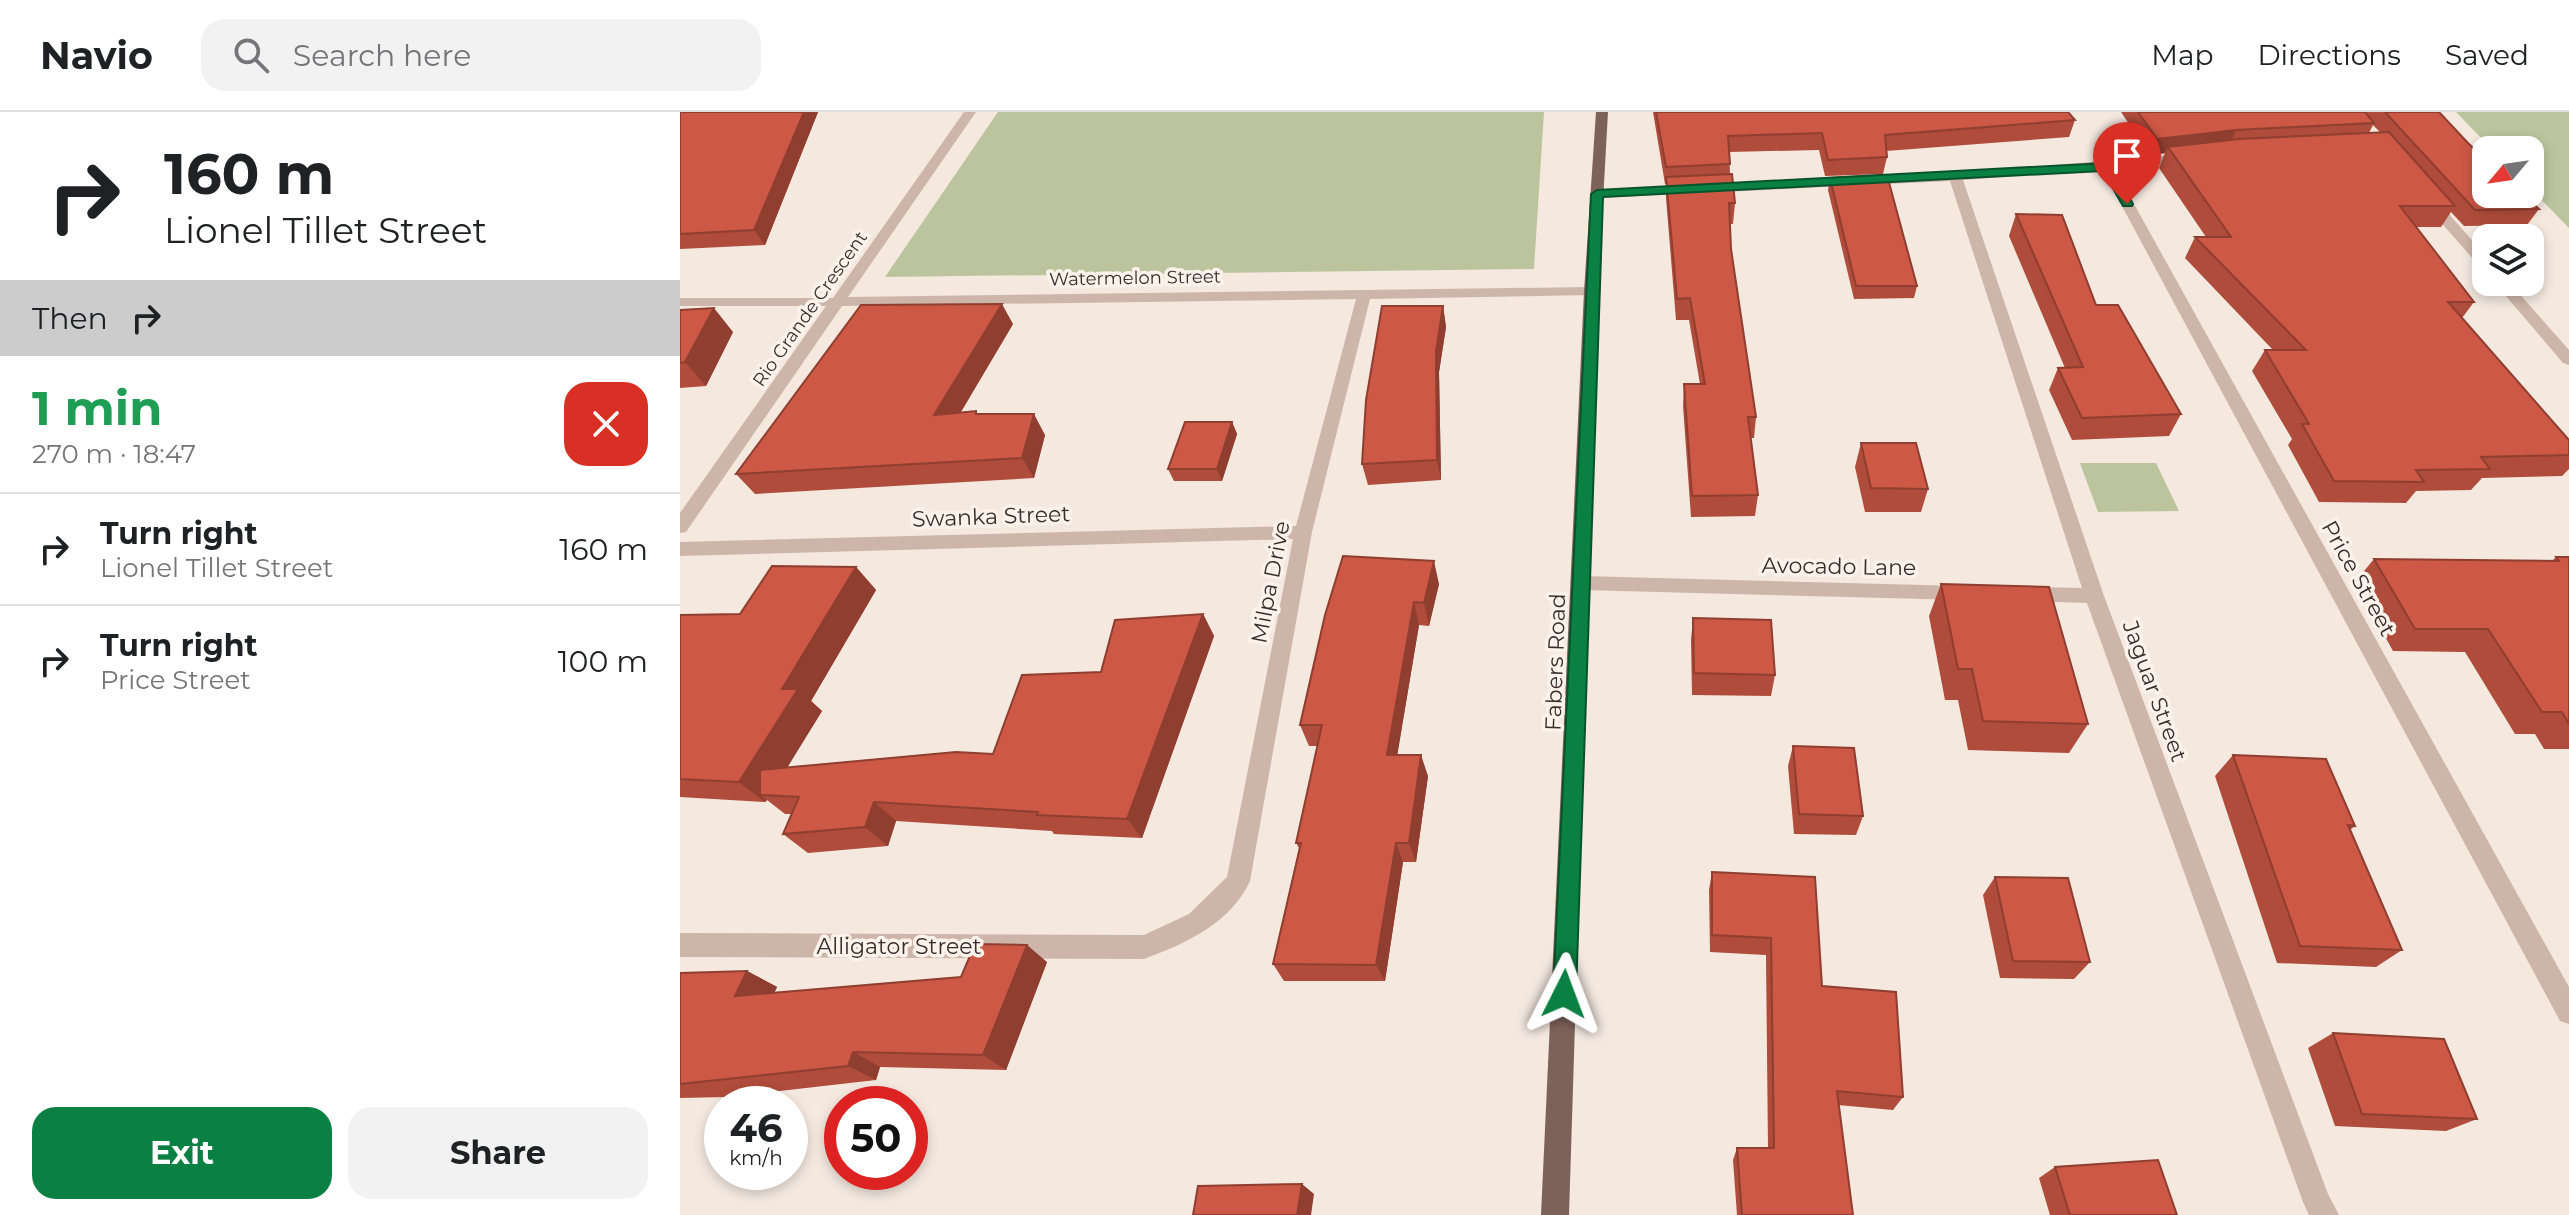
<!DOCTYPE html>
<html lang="en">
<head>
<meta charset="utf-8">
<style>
	:root { --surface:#fff; --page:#f2f2f2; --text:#202124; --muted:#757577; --line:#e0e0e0; --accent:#0b8043 }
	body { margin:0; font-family:Montserrat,sans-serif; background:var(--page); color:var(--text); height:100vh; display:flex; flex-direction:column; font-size:30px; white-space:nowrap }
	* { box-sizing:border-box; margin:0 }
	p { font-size:26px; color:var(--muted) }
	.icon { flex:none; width:44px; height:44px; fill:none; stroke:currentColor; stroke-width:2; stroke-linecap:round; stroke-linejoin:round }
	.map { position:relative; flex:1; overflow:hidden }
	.panel { display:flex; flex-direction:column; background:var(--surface); width:680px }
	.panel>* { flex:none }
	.hud { background:#fff; color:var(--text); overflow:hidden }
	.needle { width:52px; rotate:241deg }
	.buttons { position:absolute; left:1792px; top:24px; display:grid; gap:16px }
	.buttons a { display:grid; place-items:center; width:72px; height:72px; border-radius:16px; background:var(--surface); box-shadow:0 4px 12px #0003; font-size:40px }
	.speed { position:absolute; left:24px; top:974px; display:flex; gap:16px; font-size:40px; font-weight:700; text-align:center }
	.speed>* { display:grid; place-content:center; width:104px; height:104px; border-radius:50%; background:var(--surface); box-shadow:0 4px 12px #0003; line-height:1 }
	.speed small { font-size:20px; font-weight:400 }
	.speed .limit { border:12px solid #d22; background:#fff; color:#111 }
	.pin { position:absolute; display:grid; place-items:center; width:68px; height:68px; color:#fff; margin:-82px -34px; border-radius:50% 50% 50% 0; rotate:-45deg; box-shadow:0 0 8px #0007 }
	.pin .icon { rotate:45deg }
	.me { position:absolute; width:88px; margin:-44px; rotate:3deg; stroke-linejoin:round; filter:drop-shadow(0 0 6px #0008) }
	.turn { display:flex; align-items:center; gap:28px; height:168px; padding:0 32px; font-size:36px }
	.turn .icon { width:104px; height:104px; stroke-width:2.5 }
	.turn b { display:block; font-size:56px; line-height:68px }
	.then { display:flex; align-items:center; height:76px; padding:0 32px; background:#0003; gap:16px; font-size:30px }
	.round { display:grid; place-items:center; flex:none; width:84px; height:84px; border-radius:24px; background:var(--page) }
	.headline { display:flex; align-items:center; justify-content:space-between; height:136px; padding:0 32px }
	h1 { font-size:48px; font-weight:700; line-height:60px; color:#1e9e55 }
	.primary-button { display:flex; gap:16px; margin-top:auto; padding:16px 32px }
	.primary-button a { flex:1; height:92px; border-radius:24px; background:var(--accent); color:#fff; font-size:32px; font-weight:700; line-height:92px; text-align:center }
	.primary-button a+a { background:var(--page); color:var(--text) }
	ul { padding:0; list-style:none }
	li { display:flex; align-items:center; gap:24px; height:112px; padding:0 32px; border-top:2px solid var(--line) }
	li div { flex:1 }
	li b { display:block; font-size:30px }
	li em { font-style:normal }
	header { display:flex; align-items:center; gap:48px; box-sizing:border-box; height:112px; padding:0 40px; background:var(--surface); border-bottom:2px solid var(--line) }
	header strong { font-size:38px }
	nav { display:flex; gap:44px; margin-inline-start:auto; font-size:28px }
	.search { width:560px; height:72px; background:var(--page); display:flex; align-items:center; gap:20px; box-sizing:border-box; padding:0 28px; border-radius:24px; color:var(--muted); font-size:30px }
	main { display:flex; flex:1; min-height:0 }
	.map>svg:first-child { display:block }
</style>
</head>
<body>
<header>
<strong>Navio</strong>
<div class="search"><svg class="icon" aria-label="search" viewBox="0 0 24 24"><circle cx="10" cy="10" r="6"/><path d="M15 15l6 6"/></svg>Search here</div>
<nav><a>Map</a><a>Directions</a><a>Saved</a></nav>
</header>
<main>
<section class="panel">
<div class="hud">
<div class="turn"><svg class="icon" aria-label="right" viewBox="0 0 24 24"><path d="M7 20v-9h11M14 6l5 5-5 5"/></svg><div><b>160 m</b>Lionel Tillet Street</div></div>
<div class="then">Then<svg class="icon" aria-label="right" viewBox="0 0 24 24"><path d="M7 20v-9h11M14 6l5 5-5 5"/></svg></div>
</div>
<div class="headline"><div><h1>1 min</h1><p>270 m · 18:47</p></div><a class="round" style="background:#d93025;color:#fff"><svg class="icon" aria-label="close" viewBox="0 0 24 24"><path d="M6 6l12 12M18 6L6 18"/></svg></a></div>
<ul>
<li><svg class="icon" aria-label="right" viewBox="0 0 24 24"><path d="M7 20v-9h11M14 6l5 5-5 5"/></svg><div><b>Turn right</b><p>Lionel Tillet Street</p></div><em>160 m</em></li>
<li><svg class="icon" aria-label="right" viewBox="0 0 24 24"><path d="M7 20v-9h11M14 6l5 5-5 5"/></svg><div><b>Turn right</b><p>Price Street</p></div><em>100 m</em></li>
</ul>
<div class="primary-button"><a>Exit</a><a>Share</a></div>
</section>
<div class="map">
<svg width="1889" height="1103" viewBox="0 0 1889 1103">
	<rect width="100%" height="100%" fill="#f4e8df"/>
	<path fill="#bbc49d" d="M 318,0 L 864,0 L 854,157 L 205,165 Z
		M 1776,0 L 1889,0 L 1889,116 L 1850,76 L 1850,38 L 1813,38 Z
		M 1400,351 L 1476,351 L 1499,399 L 1418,400 Z"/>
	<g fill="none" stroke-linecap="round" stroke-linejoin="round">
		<path fill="#cdb6a9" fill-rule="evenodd" d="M 284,0 L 296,0 L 168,185 L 911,175 L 918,179 L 911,183 L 690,187 L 632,420 L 570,769 C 551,811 505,832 464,847 L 0,845 L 0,821 L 464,823 L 509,802 L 547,765 L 613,427 L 0,444 L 0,430 L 616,414 L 676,187 L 162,194 L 6,420 L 0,421 L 0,401 L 146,194 L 0,194 L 0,186 L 153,186 Z
			M 1508,42 L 1512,43 L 1512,49 L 1434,56 L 1889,875 L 1889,912 L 1880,909 L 1422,57 L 1283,68 L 1424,484 L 1648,1082 L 1659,1103 L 1629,1103 L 1623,1090 L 1407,491 L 1346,489 L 1337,482 L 1346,475 L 1402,476 L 1270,69 L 917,86 L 910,82 L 917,78 L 1275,61 Z
			M 1743,84 L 1753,84 L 1806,144 L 1806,157 L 1801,156 L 1743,90 Z
			M 1814,170 L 1829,170 L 1889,238 L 1889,253 L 1883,251 Z
			M 902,464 L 1282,474 L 1291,481 L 1282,488 L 902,478 L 893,471 Z"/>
		<path fill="#7d625a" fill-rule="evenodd" d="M 916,0 L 928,0 L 918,179 L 889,1103 L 861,1103 L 904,179 Z"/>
	</g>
	<path fill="#af4c3b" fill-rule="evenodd" d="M 0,0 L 138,0 L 85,133 L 0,137 Z
		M 973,0 L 1388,0 L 1395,8 L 1389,25 L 1206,39 L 1207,45 L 1203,62 L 1145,64 L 1139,38 L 1049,40 L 1050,62 L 1055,91 L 1053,112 L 1050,112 L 1051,137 L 1076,305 L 1074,326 L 1071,326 L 1078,383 L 1075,404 L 1011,405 L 1003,294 L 1004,272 L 1020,272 L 1009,208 L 996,208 L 986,86 L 986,72 L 985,72 Z
		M 1441,0 L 1759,0 L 1788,31 L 1859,97 L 1847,113 L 1784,114 L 1771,100 L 1761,115 L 1736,115 L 1794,190 L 1782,206 L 1889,328 L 1889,357 L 1882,364 L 1802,366 L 1791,378 L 1736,379 L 1726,391 L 1639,390 L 1608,333 L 1612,327 L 1572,259 L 1585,238 L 1593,238 L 1505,146 L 1515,125 L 1526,125 L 1479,56 L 1485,41 L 1470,43 ZM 1693,13 L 1700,20 L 1689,21 Z
		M 1150,66 L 1237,174 L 1234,186 L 1174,187 L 1148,78 Z
		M 1336,102 L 1416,193 L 1501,302 L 1489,324 L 1392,328 L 1369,278 L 1378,256 L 1385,256 L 1329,124 Z
		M 763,194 L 766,215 L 759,260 L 761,368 L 688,373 L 682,352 Z
		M 0,198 L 53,220 L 26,274 L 0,276 Z
		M 333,212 L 281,300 L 298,302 L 365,323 L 354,366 L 75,382 L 56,362 Z
		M 552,310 L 557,322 L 542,369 L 494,369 L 488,357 Z
		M 1181,331 L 1248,377 L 1241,400 L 1185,400 L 1175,355 Z
		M 1876,445 L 1889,445 L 1889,637 L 1864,637 L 1855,622 L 1835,622 L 1785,540 L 1713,539 L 1675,470 L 1694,447 L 1872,449 Z
		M 176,455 L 196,478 L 131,589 L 142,599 L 107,656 L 313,642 L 421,560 L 523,502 L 534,524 L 462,726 L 374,722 L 372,719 L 216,709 L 208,734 L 128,741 L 103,722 L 111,702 L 105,702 L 87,688 L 85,690 L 0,685 L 0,503 L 60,502 Z
		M 759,472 L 749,514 L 739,513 L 717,643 L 748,664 L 736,750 L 723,750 L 705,869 L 604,869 L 593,852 L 619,736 L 616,731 L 638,634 L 629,634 L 620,613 L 645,503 Z
		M 1261,472 L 1408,612 L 1389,641 L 1288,638 L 1278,588 L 1265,588 L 1249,504 Z
		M 1013,506 L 1095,563 L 1091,584 L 1012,583 L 1011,528 Z
		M 1113,634 L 1183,704 L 1176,723 L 1114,722 L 1108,654 Z
		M 1553,643 L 1675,714 L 1670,718 L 1722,838 L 1696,855 L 1597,851 L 1535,664 Z
		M 1032,760 L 1142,874 L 1223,985 L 1213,998 L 1158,993 L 1173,1103 L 1057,1103 L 1053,1048 L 1057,1036 L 1088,1036 L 1086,843 L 1030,840 L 1029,778 Z
		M 1315,765 L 1410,850 L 1394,867 L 1320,866 L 1303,783 Z
		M 367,850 L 326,958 L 200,955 L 196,968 L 46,985 L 0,986 L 0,861 L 67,859 L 97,875 L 94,881 L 281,865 Z
		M 1653,921 L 1797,1007 L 1766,1019 L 1655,1014 L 1628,936 Z
		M 1375,1055 L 1497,1103 L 1370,1103 L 1359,1066 Z"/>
	<path fill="#8f3e30" d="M 124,0 L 138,0 L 85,133 L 74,118 Z
		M 1556,18 L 1549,34 L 1488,35 L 1485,41 L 1470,43 L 1477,27 Z
		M 322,192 L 333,212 L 267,323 L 254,303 Z
		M 763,194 L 766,215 L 759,260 L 761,368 L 757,348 L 756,239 Z
		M 34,196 L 53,220 L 26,274 L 5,250 Z
		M 354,302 L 365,323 L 354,366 L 342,346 Z
		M 552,310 L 557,322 L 542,369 L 537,357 Z
		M 754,449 L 759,472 L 749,514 L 744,491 Z
		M 176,455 L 196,478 L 131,589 L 142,599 L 90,683 L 80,683 L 87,688 L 85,690 L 59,670 L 102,577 Z
		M 734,490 L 739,513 L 714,663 L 707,643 Z
		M 523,502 L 534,524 L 462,726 L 447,707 Z
		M 741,643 L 748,664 L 736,750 L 729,731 Z
		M 194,690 L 216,709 L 208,734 L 185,715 Z
		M 716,731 L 723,750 L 705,869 L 696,853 Z
		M 347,833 L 367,850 L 326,958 L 303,943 Z
		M 67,859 L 97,875 L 85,900 L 55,884 Z
		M 173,940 L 200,955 L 196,968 L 168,954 Z
		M 622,1072 L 634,1082 L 631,1103 L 617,1103 Z"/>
	<path fill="#cc5845" stroke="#8f3e30" stroke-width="2" d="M 1,0 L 124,0 L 74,118 L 0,122 L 0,1 Z
		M 976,0 L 1388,0 L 1395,8 L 1205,23 L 1207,45 L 1148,48 L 1142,21 L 1048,24 L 1050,52 L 986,55 Z
		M 1458,0 L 1685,0 L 1694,11 L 1556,18 L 1477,27 Z
		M 1705,0 L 1759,0 L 1788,31 L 1806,48 L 1806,82 L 1843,82 L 1859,97 L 1795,98 Z
		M 1709,20 L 1775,94 L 1720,94 L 1794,190 L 1768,190 L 1889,328 L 1889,343 L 1801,345 L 1810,357 L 1736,358 L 1744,370 L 1654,369 L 1622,312 L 1629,312 L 1585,238 L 1626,238 L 1515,125 L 1551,125 L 1488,35 L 1559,27 Z
		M 1052,62 L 1055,91 L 1049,91 L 1051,137 L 1076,305 L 1068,305 L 1078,383 L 1012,384 L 1004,272 L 1025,272 L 1010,186 L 997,187 L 986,65 Z
		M 1207,63 L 1237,174 L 1176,174 L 1150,66 Z
		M 1336,102 L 1382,103 L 1416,193 L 1438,193 L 1501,302 L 1402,306 L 1378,256 L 1403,255 Z
		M 322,192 L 254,303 L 296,299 L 296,302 L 354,302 L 342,346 L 56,362 L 181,193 Z
		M 702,194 L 763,194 L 756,239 L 757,348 L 682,352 L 686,288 Z
		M 34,196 L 5,250 L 0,251 L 0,198 Z
		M 505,310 L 552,310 L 537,357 L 488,357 Z
		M 1181,331 L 1236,331 L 1248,377 L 1191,376 Z
		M 663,444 L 754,449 L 744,491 L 734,490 L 707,643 L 741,643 L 729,731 L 716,731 L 696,853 L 593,852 L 621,731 L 616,731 L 642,613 L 620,613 L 645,503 Z
		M 1876,445 L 1889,445 L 1889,612 L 1882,600 L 1862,600 L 1808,517 L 1735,517 L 1694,447 L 1879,449 Z
		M 92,454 L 176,455 L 102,577 L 118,577 L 59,670 L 0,667 L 0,503 L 60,502 Z
		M 1261,472 L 1369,475 L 1408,612 L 1303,609 L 1292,557 L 1278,557 Z
		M 523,502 L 447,707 L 357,703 L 358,700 L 194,690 L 185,715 L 103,722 L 119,685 L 80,683 L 80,658 L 276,640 L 313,642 L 342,563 L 421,560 L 435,508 Z
		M 1013,506 L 1091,508 L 1095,563 L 1014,561 Z
		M 1113,634 L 1174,636 L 1183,704 L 1119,702 Z
		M 1553,643 L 1646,647 L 1675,714 L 1668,713 L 1722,838 L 1620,834 Z
		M 1032,760 L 1135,765 L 1142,874 L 1216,880 L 1223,985 L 1157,979 L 1173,1103 L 1062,1103 L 1057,1036 L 1094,1036 L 1091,826 L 1032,823 Z
		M 1315,765 L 1388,766 L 1410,850 L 1333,849 Z
		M 295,832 L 347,833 L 303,943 L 173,940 L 168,954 L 0,972 L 0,861 L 67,859 L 55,884 L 281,865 Z
		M 1653,921 L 1764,927 L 1797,1007 L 1682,1002 Z
		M 1478,1048 L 1497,1103 L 1390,1103 L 1375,1055 Z
		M 622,1072 L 617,1103 L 513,1103 L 518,1074 Z"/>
	<path fill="#0b8043" stroke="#07532c" stroke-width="2" d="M 1427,51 L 1433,55 L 1453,92 L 1452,94 L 1443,94 L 1423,59 L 923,85 L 896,882 L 892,890 L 884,893 L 876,890 L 873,882 L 911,82 L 917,78 Z"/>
	<g text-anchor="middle" stroke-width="7" stroke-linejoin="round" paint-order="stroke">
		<g font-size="18" fill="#3a2d29" stroke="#fbf2ec">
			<text transform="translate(455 166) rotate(-1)" y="6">Watermelon Street</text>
			<text transform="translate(130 197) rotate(-55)" y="6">Rio Grande Crescent</text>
		</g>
		<g font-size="22" fill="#3a2d29" stroke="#fbf2ec">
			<text transform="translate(311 404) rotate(-2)" y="8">Swanka Street</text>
			<text transform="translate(1159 454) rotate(1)" y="8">Avocado Lane</text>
			<text transform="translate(1679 466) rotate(61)" y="8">Price Street</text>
			<text transform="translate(590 470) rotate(-79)" y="8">Milpa Drive</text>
			<text transform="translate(875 550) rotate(-88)" y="8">Fabers Road</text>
			<text transform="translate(1475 579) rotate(70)" y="8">Jaguar Street</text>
			<text x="219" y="842">Alligator Street</text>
		</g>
	</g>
</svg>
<div class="buttons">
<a><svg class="needle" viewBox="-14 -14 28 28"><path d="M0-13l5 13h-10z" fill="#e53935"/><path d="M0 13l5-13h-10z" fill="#757577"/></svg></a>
<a><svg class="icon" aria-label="layers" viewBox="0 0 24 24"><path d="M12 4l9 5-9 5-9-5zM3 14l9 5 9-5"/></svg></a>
</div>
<div class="speed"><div>46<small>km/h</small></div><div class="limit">50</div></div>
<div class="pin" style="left:1447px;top:92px;background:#d93025"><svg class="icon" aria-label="arrive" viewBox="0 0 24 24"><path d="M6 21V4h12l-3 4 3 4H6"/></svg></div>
<svg class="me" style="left:884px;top:882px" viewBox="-20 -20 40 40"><path d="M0-17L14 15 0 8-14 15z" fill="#0b8043" stroke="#fff" stroke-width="4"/></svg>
</div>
</main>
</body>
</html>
